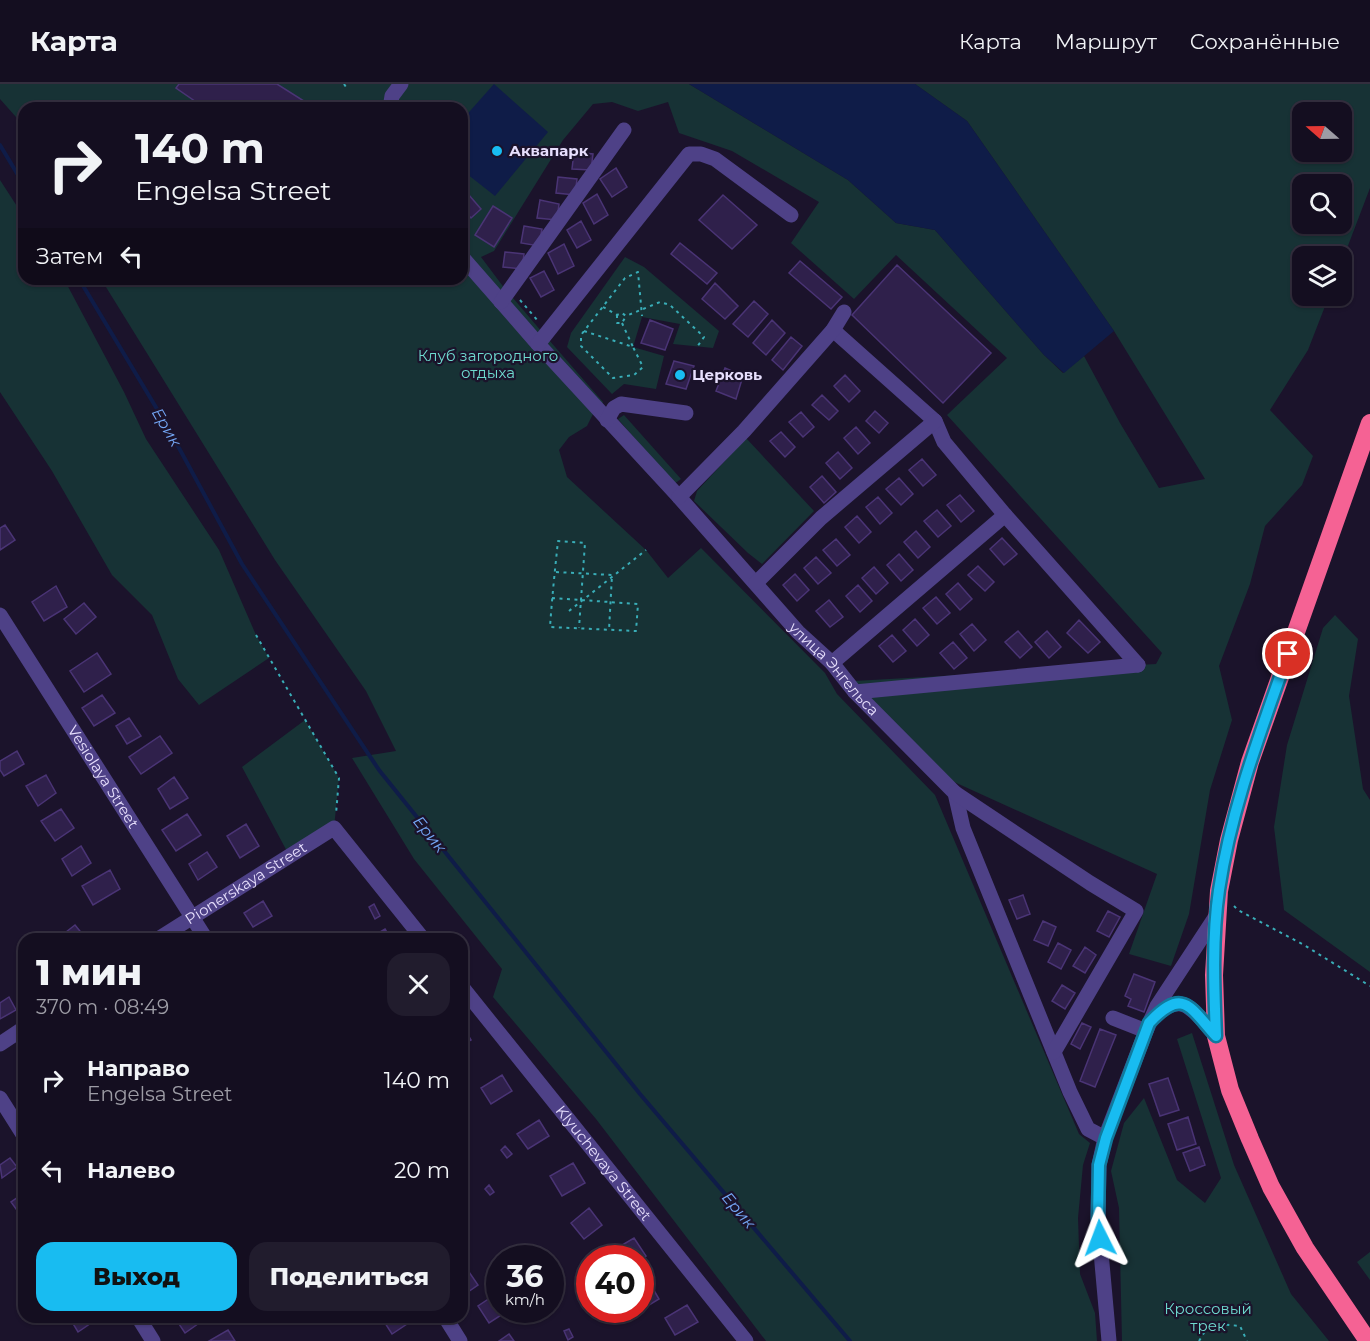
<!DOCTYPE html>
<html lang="ru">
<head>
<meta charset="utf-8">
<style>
	:root { --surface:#140e20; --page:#211c2d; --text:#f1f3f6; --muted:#9d9ca5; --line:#332e3e; --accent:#18bcf1 }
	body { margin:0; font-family:Montserrat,sans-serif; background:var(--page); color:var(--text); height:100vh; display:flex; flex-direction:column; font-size:22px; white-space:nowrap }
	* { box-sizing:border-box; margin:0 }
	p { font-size:20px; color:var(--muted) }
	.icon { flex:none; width:33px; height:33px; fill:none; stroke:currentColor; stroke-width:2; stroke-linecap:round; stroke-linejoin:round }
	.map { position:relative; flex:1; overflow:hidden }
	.panel { position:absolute; left:18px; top:849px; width:450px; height:390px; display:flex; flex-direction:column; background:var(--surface); border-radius:18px; box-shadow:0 2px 4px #0004,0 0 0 2px var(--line) }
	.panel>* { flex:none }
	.top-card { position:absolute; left:18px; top:18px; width:450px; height:183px; border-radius:18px; box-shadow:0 2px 4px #0004,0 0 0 2px var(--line); background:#140e20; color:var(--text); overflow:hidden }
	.needle { width:39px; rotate:290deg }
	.buttons { position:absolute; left:1292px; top:18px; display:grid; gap:12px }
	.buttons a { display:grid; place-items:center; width:60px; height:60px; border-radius:12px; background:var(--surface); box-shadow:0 2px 4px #0004,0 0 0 2px var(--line); font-size:30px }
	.speed { position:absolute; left:486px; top:1161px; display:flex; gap:12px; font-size:30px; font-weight:700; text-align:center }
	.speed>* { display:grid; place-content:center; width:78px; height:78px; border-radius:50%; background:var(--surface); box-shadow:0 2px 4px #0004,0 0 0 2px var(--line); line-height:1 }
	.speed small { font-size:15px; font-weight:400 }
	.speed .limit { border:9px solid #d22; background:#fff; color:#111 }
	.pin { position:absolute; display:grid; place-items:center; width:51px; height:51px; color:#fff; margin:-26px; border:3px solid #fff; border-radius:50%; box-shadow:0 2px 6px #0007 }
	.me { position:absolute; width:66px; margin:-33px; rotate:357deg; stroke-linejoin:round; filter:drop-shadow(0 0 4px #0008) }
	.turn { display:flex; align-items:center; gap:21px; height:126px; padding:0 18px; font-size:27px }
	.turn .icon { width:78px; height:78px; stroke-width:2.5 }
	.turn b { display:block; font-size:42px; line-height:51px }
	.then { display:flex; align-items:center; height:57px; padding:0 18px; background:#0003; gap:12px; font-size:22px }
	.round { display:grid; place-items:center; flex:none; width:63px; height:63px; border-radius:18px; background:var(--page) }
	.head { display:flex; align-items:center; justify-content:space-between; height:102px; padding:0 18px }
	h1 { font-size:36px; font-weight:800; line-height:45px }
	.button { display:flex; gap:12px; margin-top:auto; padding:12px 18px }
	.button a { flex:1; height:69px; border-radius:18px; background:var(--accent); color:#111; font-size:24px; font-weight:800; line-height:69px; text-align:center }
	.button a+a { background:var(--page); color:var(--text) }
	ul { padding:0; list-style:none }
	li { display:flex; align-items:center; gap:18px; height:90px; padding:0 18px }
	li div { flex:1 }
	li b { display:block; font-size:22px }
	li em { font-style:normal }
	header { display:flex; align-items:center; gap:36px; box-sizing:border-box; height:84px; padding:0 30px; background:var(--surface); border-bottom:2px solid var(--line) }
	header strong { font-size:28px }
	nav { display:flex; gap:33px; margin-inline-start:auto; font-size:21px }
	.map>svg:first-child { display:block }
</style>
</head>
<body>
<header>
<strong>Карта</strong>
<nav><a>Карта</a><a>Маршрут</a><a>Сохранённые</a></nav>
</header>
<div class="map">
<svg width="1370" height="1257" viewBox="0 0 1370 1257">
	<rect width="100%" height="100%" fill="#1b132b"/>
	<path fill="#173235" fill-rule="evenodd" d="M 0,0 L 689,0 L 848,96 L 896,139 L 935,146 L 1044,271 L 1063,289 L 1084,272 L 1120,339 L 1159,404 L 1205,395 L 1114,247 L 967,37 L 915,0 L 1370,0 L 1370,104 L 1341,180 L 1341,172 L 1302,172 L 1302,212 L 1329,212 L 1308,266 L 1270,326 L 1313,372 L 1302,401 L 1265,442 L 1250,500 L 1219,582 L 1232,636 L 1210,706 L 1189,830 L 1171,882 L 1129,870 L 1157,790 L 952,697 L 854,597 L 1156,580 L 1162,569 L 947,331 L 1007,274 L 896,171 L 854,215 L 791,159 L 819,118 L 732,67 L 679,49 L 668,18 L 638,27 L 612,18 L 593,20 L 563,56 L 494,167 L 481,173 L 505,205 L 501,208 L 596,324 L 587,342 L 569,353 L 559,366 L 567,393 L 646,466 L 668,494 L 701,464 L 825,589 L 837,610 L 935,711 L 1079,1050 L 1090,1059 L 1083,1081 L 1078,1134 L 1080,1190 L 1095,1229 L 1097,1257 L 766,1257 L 596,1035 L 493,913 L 502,885 L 414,775 L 352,674 L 396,667 L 366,607 L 275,476 L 101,195 L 462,195 L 462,24 L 24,24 L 24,42 L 0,15 ZM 1302,28 L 1341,28 L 1341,68 L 1302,68 ZM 1302,100 L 1341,100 L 1341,140 L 1302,140 Z
		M 0,96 L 24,133 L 24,195 L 64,195 L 124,308 L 146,355 L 219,466 L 256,551 L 269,574 L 199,621 L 178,595 L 152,531 L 112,491 L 52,387 L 0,308 Z
		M 625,173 L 644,183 L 719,247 L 713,264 L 673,260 L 680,240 L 642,233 L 633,263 L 664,272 L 656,305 L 624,300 L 612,310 L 567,263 L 571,249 Z
		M 513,214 L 542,248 L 538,254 L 508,218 Z
		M 549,256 L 603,318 L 601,323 L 546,264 Z
		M 624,331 L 681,395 L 674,400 L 618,335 Z
		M 746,354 L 814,427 L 762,480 L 748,469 L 694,417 L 697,407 Z
		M 1335,531 L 1358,555 L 1349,612 L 1363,705 L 1370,716 L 1370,888 L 1284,826 L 1274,743 L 1287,661 L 1323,544 Z
		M 305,636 L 339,694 L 334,744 L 290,773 L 242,683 Z
		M 1192,949 L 1234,1081 L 1291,1210 L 1329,1257 L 1122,1257 L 1119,1124 L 1111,1087 L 1124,1039 L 1144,1014 L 1177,1096 L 1205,1119 L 1221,1094 L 1177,955 Z
		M 1370,1168 L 1370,1196 L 1357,1178 Z"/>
	<path fill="#0f1c48" d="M 494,0 L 548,48 L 495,112 L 462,86 L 462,36 Z
		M 689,0 L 915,0 L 967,37 L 1114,247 L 1064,289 L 1044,271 L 935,146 L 896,139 L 848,96 Z"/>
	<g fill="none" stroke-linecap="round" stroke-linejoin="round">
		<path stroke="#0f1c48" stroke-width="4" d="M 0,61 L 24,101
			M 79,195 L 166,340 L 242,480 L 379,686 L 640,1010 L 850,1257"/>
	</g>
	<path fill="#2f204b" stroke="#4a3475" stroke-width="1.5" d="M 179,0 L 277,0 L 315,24 L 205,24 L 176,4 Z
		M 574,68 L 593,70 L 591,86 L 572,85 Z
		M 616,84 L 627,103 L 612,113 L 600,95 Z
		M 558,93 L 577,95 L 575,111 L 556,109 Z
		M 462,103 L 481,125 L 471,134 L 462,124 Z
		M 597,110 L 608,131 L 594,140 L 583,119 Z
		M 723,111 L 757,141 L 732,165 L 699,136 Z
		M 540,116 L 559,120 L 557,136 L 537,134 Z
		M 493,122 L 512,134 L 494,163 L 475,151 Z
		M 581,137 L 591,156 L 577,164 L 567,146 Z
		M 524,142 L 542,145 L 539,162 L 521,159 Z
		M 680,159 L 717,189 L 707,200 L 671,170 Z
		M 564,160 L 574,182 L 558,190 L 548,169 Z
		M 505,168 L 524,170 L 522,185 L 503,183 Z
		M 800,177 L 842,213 L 831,225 L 789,189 Z
		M 897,181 L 991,269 L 943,319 L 852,231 Z
		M 544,187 L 554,206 L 541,213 L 530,194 Z
		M 715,199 L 738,222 L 725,235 L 702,215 Z
		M 754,217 L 768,230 L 748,253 L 733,240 Z
		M 650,236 L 673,245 L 665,266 L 641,259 Z
		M 772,236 L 785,249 L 766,271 L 753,259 Z
		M 791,253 L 802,262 L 783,286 L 772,276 Z
		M 674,277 L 694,282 L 686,305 L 666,300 Z
		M 725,284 L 743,292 L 736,315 L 716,307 Z
		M 845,291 L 860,307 L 849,318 L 834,302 Z
		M 822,311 L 838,327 L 829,336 L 812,321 Z
		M 875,327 L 888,339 L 879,349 L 866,337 Z
		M 801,328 L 814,343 L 803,353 L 789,338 Z
		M 856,343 L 870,359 L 858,370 L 844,354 Z
		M 781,348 L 795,363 L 785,373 L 770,357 Z
		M 838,368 L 852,384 L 840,395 L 826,379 Z
		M 922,375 L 936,391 L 923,402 L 909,386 Z
		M 822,392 L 836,408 L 824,419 L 810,403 Z
		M 899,394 L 913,410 L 901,421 L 886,405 Z
		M 960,411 L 974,427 L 961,438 L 947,421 Z
		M 878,413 L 892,429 L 880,440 L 866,423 Z
		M 937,426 L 951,442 L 938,453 L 924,437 Z
		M 857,432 L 871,448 L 859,459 L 845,443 Z
		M 5,441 L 15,456 L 0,466 L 0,444 Z
		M 916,447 L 930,463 L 918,474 L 904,458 Z
		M 1002,454 L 1017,470 L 1004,481 L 990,465 Z
		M 836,455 L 850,471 L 837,482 L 823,466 Z
		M 899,470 L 913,486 L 901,497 L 887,481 Z
		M 816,473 L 831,489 L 818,500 L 804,484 Z
		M 978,482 L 994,498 L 985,507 L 968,491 Z
		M 874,483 L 888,499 L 876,510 L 862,494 Z
		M 795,490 L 809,506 L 797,517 L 783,501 Z
		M 958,499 L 972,515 L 960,526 L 946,510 Z
		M 858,501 L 872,517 L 860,528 L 846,512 Z
		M 56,502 L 67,523 L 44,537 L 32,518 Z
		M 936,513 L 950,529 L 937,540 L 923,524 Z
		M 829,516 L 843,533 L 830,543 L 816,527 Z
		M 84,519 L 96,533 L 76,550 L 64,535 Z
		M 915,535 L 929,551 L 917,562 L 903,546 Z
		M 1079,536 L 1100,558 L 1088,569 L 1067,549 Z
		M 972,540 L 986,556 L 974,567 L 960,550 Z
		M 1018,547 L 1032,563 L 1020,574 L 1005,558 Z
		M 1047,547 L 1061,563 L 1049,574 L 1035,558 Z
		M 892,551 L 906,567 L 893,578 L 879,562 Z
		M 953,558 L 967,574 L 954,585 L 940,569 Z
		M 97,569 L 111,590 L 84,608 L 70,587 Z
		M 102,611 L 115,629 L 94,642 L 82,624 Z
		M 129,634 L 141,652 L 127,660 L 116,642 Z
		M 160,652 L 172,669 L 141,690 L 129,673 Z
		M 17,667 L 24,680 L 4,692 L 0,686 L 0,677 Z
		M 46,691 L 56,709 L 38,722 L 26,702 Z
		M 174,693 L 188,714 L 170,725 L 158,705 Z
		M 61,725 L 74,744 L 55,757 L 41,737 Z
		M 187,730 L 201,751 L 176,767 L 162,746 Z
		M 246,740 L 259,762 L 240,774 L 227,752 Z
		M 81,762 L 91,779 L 72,792 L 62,775 Z
		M 207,768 L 217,783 L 198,796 L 189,780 Z
		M 110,786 L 120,805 L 93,821 L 82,802 Z
		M 1023,811 L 1030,830 L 1017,835 L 1009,816 Z
		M 263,817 L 272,832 L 253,843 L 244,829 Z
		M 374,820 L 380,832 L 375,835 L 369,823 Z
		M 1108,827 L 1120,833 L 1109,853 L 1097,847 Z
		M 1043,837 L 1056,843 L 1048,862 L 1034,856 Z
		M 75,841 L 84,852 L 80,855 L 72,855 L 66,848 Z
		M 385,845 L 391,855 L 368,855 Z
		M 1058,859 L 1071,866 L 1061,885 L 1048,878 Z
		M 1085,863 L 1096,871 L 1085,889 L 1073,882 Z
		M 1134,890 L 1155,898 L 1144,928 L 1128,922 L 1131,915 L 1125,912 Z
		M 1062,901 L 1075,909 L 1065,925 L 1052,917 Z
		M 9,913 L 16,926 L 0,935 L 0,919 Z
		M 1082,939 L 1091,943 L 1080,965 L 1071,960 Z
		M 462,941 L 471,956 L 462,961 Z
		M 1100,945 L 1116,951 L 1095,1003 L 1080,997 Z
		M 502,991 L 512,1007 L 491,1020 L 481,1004 Z
		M 1168,994 L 1179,1026 L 1160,1032 L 1149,1000 Z
		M 1188,1033 L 1196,1060 L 1177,1066 L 1168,1040 Z
		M 539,1036 L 549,1052 L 528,1065 L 517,1050 Z
		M 505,1062 L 512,1070 L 507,1074 L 501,1066 Z
		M 1199,1063 L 1205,1081 L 1190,1087 L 1183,1069 Z
		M 10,1074 L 17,1083 L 2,1094 L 0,1081 Z
		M 573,1079 L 585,1099 L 562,1112 L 550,1092 Z
		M 489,1101 L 494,1108 L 490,1111 L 485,1105 Z
		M 24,1109 L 24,1136 L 11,1118 Z
		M 589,1124 L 602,1141 L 584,1155 L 571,1139 Z
		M 634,1154 L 646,1172 L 640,1176 L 617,1174 L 612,1167 Z
		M 467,1185 L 478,1201 L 462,1212 L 462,1189 Z
		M 648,1196 L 659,1215 L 641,1226 L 640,1200 Z
		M 499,1208 L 500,1226 L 509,1226 L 489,1239 L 478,1222 Z
		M 687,1221 L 698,1238 L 675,1251 L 665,1234 Z
		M 69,1233 L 91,1233 L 94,1237 L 78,1248 Z
		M 177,1233 L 203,1233 L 205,1235 L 185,1249 L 175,1234 Z
		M 387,1233 L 407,1233 L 410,1238 L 392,1250 L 383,1236 Z
		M 569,1245 L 573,1253 L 568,1256 L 564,1247 Z
		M 228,1246 L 235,1257 L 209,1257 Z
		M 509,1250 L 514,1257 L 499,1257 Z"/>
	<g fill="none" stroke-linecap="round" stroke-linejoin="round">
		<path stroke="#39adb7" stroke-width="2" stroke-dasharray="3 4.5" stroke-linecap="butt" d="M 344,0 L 348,6
			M 462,151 L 470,161
			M 520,216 L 538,237
			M 603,223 L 617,231 L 622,229 L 626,232 L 660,218 L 670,221 L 704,253 L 697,263
			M 617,231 L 617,239 L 622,239 L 626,232
			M 622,239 L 633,263
			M 584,247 L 633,263 L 643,283 L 634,291 L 613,294 L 581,262 L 581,251 L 625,194 L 638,188 L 642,232
			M 556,488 L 612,491 L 609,546
			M 552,514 L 638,520 L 636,547 L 550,543 C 552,514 555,485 558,457 L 585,459 L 579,544
			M 569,527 L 646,466
			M 256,551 L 339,694 L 336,730
			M 1234,822 L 1238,826 L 1304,861 L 1370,902
			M 1199,1257 L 1210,1239 L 1240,1242 L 1247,1257"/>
		<g stroke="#4e4187" stroke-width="15">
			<path d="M 390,24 L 392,12 L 401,0"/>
			<path id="s1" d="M 462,173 L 538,260 L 679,413 L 798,548 L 832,579 L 855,608 L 955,709 L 963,744 L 1070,1008 L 1088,1045 L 1105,1054"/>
			<path d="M 501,218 L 624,46"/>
			<path d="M 833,246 L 935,337 L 944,358 L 1005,431 L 1138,581"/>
			<path d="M 538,260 L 689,70 L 701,70 L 715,75 L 791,131"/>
			<path d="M 607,336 L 614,324 L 621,320 L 686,329"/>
			<path d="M 679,413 L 744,347 L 833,246 L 844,228"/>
			<path d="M 756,499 L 821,434 L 935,337"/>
			<path id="s2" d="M 0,531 L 206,855"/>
			<path d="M 832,579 L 1005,431"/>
			<path d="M 855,608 L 1138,581"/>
			<path d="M 955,709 L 1090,799 L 1136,827 L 1054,968"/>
			<path id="s3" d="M 158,855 L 334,744 L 423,855"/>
			<path id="s4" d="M 462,903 L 746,1257"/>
			<path d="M 1155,933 C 1183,903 1196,930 1216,952"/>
			<path d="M 1113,934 L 1146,947"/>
			<path d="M 0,960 L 24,944"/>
			<path d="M 0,1014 L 24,1052"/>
			<path d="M 138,1233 L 153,1257"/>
			<path d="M 445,1233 L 460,1257"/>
			<path d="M 1109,1257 L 1098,1135 L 1099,1081 L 1105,1054 L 1146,947 L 1157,922 L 1216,832"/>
		</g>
		<path stroke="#f56294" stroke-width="18" d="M 1368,1257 L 1305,1164 L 1271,1103 L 1250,1055 L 1230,1006 L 1216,952 L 1214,891 L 1219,807 L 1229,756 L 1250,678 L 1370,339"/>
	</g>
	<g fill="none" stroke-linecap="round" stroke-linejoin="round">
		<defs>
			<path id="route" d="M 1100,1154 L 1098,1135 L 1099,1081 L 1106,1054 L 1149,939 C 1183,903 1189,922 1216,952 C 1214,904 1212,854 1219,806 C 1231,725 1261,647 1288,570"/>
		</defs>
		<use href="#route" stroke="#107a9d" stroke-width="15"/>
		<use href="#route" stroke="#18bcf1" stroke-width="10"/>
	</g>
	<g fill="#18bcf1" stroke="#1b132b" stroke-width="2">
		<circle cx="497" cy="67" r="6"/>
		<circle cx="680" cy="291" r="6"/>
	</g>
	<g text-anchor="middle" stroke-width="4.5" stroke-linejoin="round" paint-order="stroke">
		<g font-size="15" font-weight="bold" fill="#e7dffd" stroke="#1b132b" text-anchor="start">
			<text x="509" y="72">Аквапарк</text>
			<text x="692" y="296">Церковь</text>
		</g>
		<g font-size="15" fill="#6edacf" stroke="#1b132b">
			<text x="488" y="277">Клуб загородного<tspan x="488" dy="17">отдыха</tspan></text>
			<text x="1208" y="1230">Кроссовый<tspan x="1208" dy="17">трек</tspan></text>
		</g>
		<g font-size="15" fill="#e7dffd" stroke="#1b132b">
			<text dy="5" stroke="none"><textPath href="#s1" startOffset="555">улица Энгельса</textPath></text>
			<text dy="5" stroke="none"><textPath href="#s2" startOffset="192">Vesiolaya Street</textPath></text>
			<text dy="5" stroke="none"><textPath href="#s3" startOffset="104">Pionerskaya Street</textPath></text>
			<text dy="5" stroke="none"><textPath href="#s4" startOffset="226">Klyuchevaya Street</textPath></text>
		</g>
		<g font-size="16" font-style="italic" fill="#74a7f6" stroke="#1b132b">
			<text transform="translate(167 343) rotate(60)" y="6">Ерик</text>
			<text transform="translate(430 750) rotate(51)" y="6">Ерик</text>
			<text transform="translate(739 1126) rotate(50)" y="6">Ерик</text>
		</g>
	</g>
</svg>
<div class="buttons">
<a><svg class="needle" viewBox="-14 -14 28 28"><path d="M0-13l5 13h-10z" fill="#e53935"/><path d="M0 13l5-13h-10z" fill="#9d9ca5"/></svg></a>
<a><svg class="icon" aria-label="search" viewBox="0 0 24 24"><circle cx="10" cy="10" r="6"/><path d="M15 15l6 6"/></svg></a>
<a><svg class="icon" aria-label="layers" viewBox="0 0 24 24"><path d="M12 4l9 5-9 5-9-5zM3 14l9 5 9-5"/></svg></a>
</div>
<div class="speed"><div>36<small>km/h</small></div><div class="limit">40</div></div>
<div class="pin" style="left:1288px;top:570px;background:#d93025"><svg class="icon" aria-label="arrive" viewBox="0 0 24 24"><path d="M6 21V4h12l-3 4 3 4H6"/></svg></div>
<svg class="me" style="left:1100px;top:1154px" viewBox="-20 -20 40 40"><path d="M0-17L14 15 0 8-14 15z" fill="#18bcf1" stroke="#fff" stroke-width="4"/></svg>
<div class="top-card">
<div class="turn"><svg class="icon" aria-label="right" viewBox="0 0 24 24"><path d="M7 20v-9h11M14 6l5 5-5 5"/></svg><div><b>140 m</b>Engelsa Street</div></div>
<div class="then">Затем<svg class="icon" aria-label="left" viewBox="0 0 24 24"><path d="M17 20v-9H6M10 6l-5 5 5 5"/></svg></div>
</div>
<section class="panel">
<div class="head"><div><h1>1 мин</h1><p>370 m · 08:49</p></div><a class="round"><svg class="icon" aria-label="close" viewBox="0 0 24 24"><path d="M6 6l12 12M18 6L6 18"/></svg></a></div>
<ul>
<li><svg class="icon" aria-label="right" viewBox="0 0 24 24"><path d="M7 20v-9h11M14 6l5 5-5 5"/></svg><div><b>Направо</b><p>Engelsa Street</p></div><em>140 m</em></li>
<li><svg class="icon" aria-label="left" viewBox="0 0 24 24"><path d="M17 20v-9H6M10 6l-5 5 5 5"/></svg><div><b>Налево</b></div><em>20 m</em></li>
</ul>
<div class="button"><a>Выход</a><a>Поделиться</a></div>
</section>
</div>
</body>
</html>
